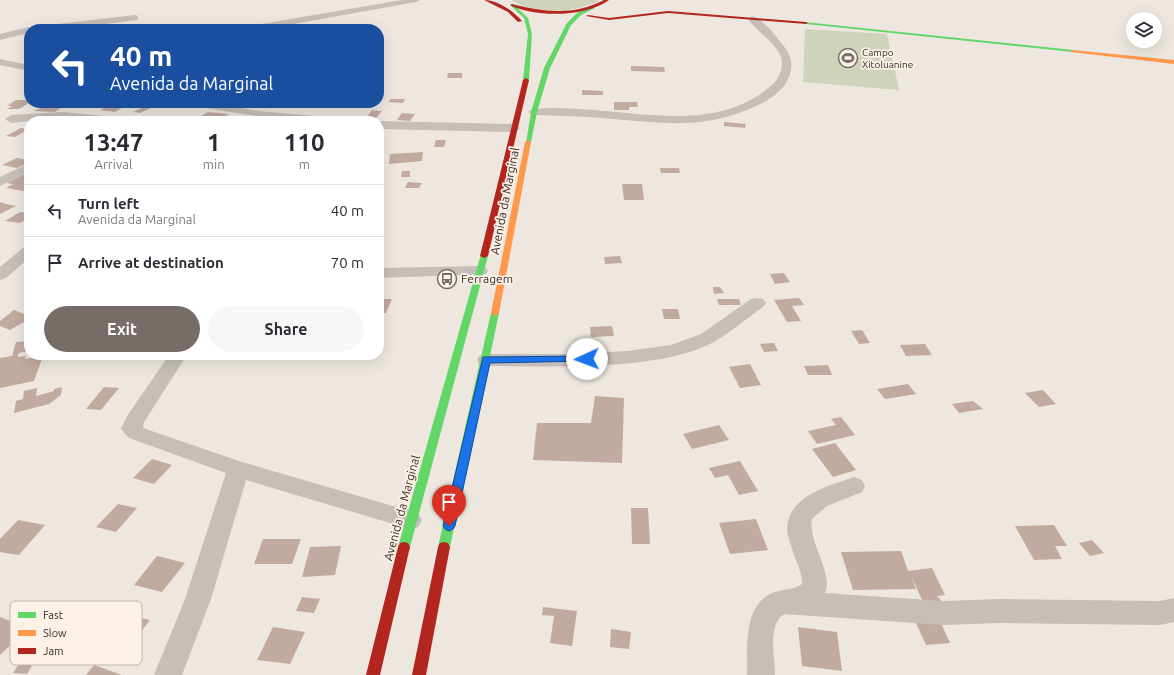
<!DOCTYPE html>
<html lang="en">
<head>
<meta charset="utf-8">
<style>
	:root { --surface:#fff; --page:#f7f7f7; --text:#2b2b33; --muted:#7c7c81; --line:#e1e1e2; --accent:#776d68 }
	body { margin:0; font-family:Ubuntu,sans-serif; background:var(--page); color:var(--text); height:100vh; display:flex; flex-direction:column; font-size:15px; white-space:nowrap }
	* { box-sizing:border-box; margin:0 }
	p { font-size:13px; color:var(--muted) }
	.icon { flex:none; width:22px; height:22px; fill:none; stroke:currentColor; stroke-width:2; stroke-linecap:round; stroke-linejoin:round }
	.map { position:relative; flex:1; overflow:hidden }
	.details { position:absolute; left:24px; top:116px; width:360px; height:244px; display:flex; flex-direction:column; background:var(--surface); border-radius:16px; box-shadow:0 4px 16px #0002 }
	.details>* { flex:none }
	.hud { position:absolute; left:24px; top:24px; width:360px; height:84px; border-radius:16px; box-shadow:0 4px 16px #0002; background:#1a4fa0; color:#fff; overflow:hidden }
	.controls { position:absolute; left:1126px; top:12px; display:grid; gap:8px }
	.controls a { display:grid; place-items:center; width:36px; height:36px; border-radius:50%; background:var(--surface); box-shadow:0 4px 16px #0002; font-size:20px }
	.pin { position:absolute; display:grid; place-items:center; width:34px; height:34px; color:#fff; margin:-41px -17px; border-radius:50% 50% 50% 0; rotate:-45deg; box-shadow:0 0 4px #0007 }
	.pin .icon { rotate:45deg }
	.me { position:absolute; width:44px; margin:-22px; rotate:268deg; stroke-linejoin:round; filter:drop-shadow(0 0 3px #0008) }
	.turn { display:flex; align-items:center; gap:14px; height:84px; padding:0 20px; font-size:18px }
	.turn .icon { width:52px; height:52px; stroke-width:2.5 }
	.turn b { display:block; font-size:28px; line-height:34px }
	.eta { display:flex; justify-content:space-evenly; align-items:center; height:68px; text-align:center }
	.eta b { font-size:24px; font-weight:700; line-height:28px }
	.button { display:flex; gap:8px; margin-top:auto; padding:8px 20px }
	.button a { flex:1; height:46px; border-radius:24px; background:var(--accent); color:#fff; font-size:16px; font-weight:700; line-height:46px; text-align:center }
	.button a+a { background:var(--page); color:var(--text) }
	ul { padding:0; list-style:none }
	li { display:flex; align-items:center; gap:12px; height:52px; padding:0 20px; border-top:1px solid var(--line) }
	li div { flex:1 }
	li b { display:block; font-size:15px }
	li em { font-style:normal }
	.map>svg:first-child { display:block }
</style>
</head>
<body>
<div class="map">
<svg width="1174" height="675" viewBox="0 0 1174 675">
	<rect width="100%" height="100%" fill="#ede7e0"/>
	<path fill="#ced3b9" d="M 512,0 L 599,0 L 596,3 C 587,5 577,9 568,10 C 553,11 523,10 512,0 Z
		M 805,29 L 887,34 L 899,90 L 803,82 Z"/>
	<path fill="#c2aaa0" d="M 631,66 L 664,67 L 665,72 L 631,71 Z
		M 448,73 L 462,73 L 462,78 L 447,78 Z
		M 582,90 L 603,91 L 603,95 L 582,95 Z
		M 391,99 L 405,99 L 403,103 L 388,102 Z
		M 16,100 L 29,100 L 29,103 L 19,109 L 7,109 L 12,106 L 7,106 Z
		M 614,102 L 637,102 L 638,107 L 629,107 L 629,110 L 614,110 Z
		M 52,103 L 81,103 L 78,105 L 66,104 L 55,112 L 34,111 Z
		M 113,103 L 130,103 L 115,112 L 100,110 Z
		M 144,107 L 151,108 L 140,113 L 133,112 Z
		M 372,110 L 382,111 L 376,118 L 366,118 Z
		M 208,112 L 229,114 L 218,121 L 214,120 L 221,116 L 201,116 Z
		M 402,113 L 415,114 L 410,121 L 397,120 Z
		M 724,122 L 746,124 L 745,128 L 724,126 Z
		M 21,128 L 29,129 L 15,137 L 6,136 Z
		M 436,140 L 446,140 L 444,147 L 434,147 Z
		M 423,152 L 422,161 L 389,164 L 390,154 Z
		M 17,158 L 29,160 L 29,162 L 17,168 L 2,165 Z
		M 660,168 L 679,168 L 680,173 L 661,173 Z
		M 402,171 L 410,171 L 410,177 L 401,177 Z
		M 23,175 L 29,176 L 29,188 L 23,191 L 6,188 L 13,184 L 7,183 Z
		M 408,182 L 422,183 L 419,188 L 405,188 Z
		M 622,184 L 642,184 L 644,200 L 624,200 Z
		M 0,202 L 6,204 L 16,206 L 0,214 Z
		M 20,212 L 29,213 L 29,217 L 20,223 L 5,221 Z
		M 620,256 L 622,263 L 605,264 L 604,257 Z
		M 784,273 L 790,282 L 775,284 L 770,274 Z
		M 713,287 L 720,287 L 724,293 L 714,294 Z
		M 799,298 L 804,305 L 792,306 L 801,321 L 787,322 L 774,300 Z
		M 379,299 L 392,299 L 386,313 L 379,313 Z
		M 717,299 L 739,299 L 741,305 L 719,305 Z
		M 662,309 L 678,309 L 680,319 L 664,319 Z
		M 14,310 L 29,316 L 29,319 L 10,330 L 0,326 L 0,321 Z
		M 612,326 L 614,336 L 591,337 L 590,327 Z
		M 862,330 L 870,343 L 859,344 L 851,331 Z
		M 29,341 L 29,351 L 19,353 L 17,357 L 26,356 L 25,359 L 43,356 L 34,381 L 0,388 L 0,358 L 12,356 L 16,342 Z
		M 774,343 L 778,351 L 764,352 L 760,344 Z
		M 925,344 L 932,355 L 906,356 L 900,345 Z
		M 750,364 L 761,385 L 740,388 L 729,367 Z
		M 828,365 L 832,375 L 808,375 L 804,366 Z
		M 908,384 L 916,394 L 885,399 L 877,389 Z
		M 62,387 L 61,395 L 49,404 L 14,413 L 16,401 L 23,399 L 24,391 L 37,388 L 36,396 L 54,391 L 54,389 Z
		M 104,387 L 119,388 L 101,410 L 86,409 Z
		M 1043,390 L 1056,404 L 1039,407 L 1025,393 Z
		M 595,396 L 624,398 L 622,463 L 533,460 L 537,423 L 591,423 Z
		M 973,401 L 983,409 L 959,413 L 952,404 Z
		M 841,417 L 855,435 L 817,444 L 808,431 L 836,425 L 831,419 Z
		M 719,425 L 729,440 L 692,449 L 683,434 Z
		M 835,443 L 856,470 L 833,477 L 812,449 Z
		M 152,459 L 172,465 L 154,484 L 133,478 Z
		M 740,461 L 758,491 L 739,495 L 728,475 L 715,478 L 709,468 Z
		M 118,504 L 137,508 L 116,532 L 96,527 Z
		M 631,508 L 648,508 L 650,544 L 632,544 Z
		M 756,519 L 768,550 L 730,554 L 719,523 Z
		M 18,520 L 45,525 L 19,555 L 0,552 L 0,539 Z
		M 1054,525 L 1067,546 L 1055,546 L 1062,559 L 1034,560 L 1015,526 Z
		M 263,539 L 301,539 L 292,564 L 254,564 Z
		M 1092,540 L 1104,553 L 1090,556 L 1079,543 Z
		M 341,546 L 335,575 L 302,577 L 310,547 Z
		M 901,551 L 908,571 L 932,568 L 945,595 L 937,596 L 944,604 L 925,606 L 911,576 L 916,589 L 853,590 L 841,552 Z
		M 157,556 L 185,563 L 162,592 L 134,585 Z
		M 302,597 L 320,599 L 314,613 L 296,611 Z
		M 543,607 L 577,611 L 572,646 L 550,643 L 554,616 L 542,615 Z
		M 121,613 L 150,620 L 124,654 L 94,647 Z
		M 0,617 L 28,628 L 0,655 Z
		M 940,621 L 950,643 L 926,645 L 916,623 Z
		M 273,627 L 305,632 L 290,664 L 257,660 Z
		M 798,627 L 837,632 L 842,671 L 802,666 Z
		M 611,629 L 631,632 L 629,649 L 610,647 Z
		M 23,658 L 36,659 L 27,674 L 13,673 Z
		M 94,665 L 122,675 L 86,675 Z"/>
	<g fill="none" stroke-linecap="round" stroke-linejoin="round">
		<path fill="#c6bfb9" fill-rule="evenodd" d="M 402,0 L 420,0 L 416,2 L 266,29 L 245,29 L 250,26 Z
			M 135,15 L 138,16 L 138,20 L 64,29 L 35,29 L 40,26 Z
			M 752,16 C 763,19 776,36 783,45 C 793,58 794,69 786,83 C 779,94 764,103 752,108 C 698,131 657,122 601,118 C 578,116 556,116 534,115 L 528,112 C 535,103 613,112 627,113 C 678,118 731,121 772,85 C 780,78 785,65 780,55 C 773,40 757,32 748,19 Z
			M 29,27 L 33,29 L 29,29 L 29,33 L 0,40 L 0,34 Z
			M 0,59 L 29,65 L 29,71 L 0,65 Z
			M 190,103 L 215,103 L 258,111 L 328,117 L 334,121 C 284,121 245,115 196,106 Z
			M 63,112 L 114,117 L 120,121 L 84,121 L 63,118 L 11,123 L 5,119 L 11,115 Z
			M 379,121 L 514,124 L 520,128 L 514,132 L 379,129 Z
			M 29,163 L 29,172 L 0,186 L 0,177 Z
			M 29,245 L 29,258 L 6,278 L 0,280 L 0,267 L 24,247 Z
			M 480,266 L 486,268 L 488,271 L 486,274 L 379,278 L 379,268 Z
			M 757,298 L 763,299 L 766,303 L 763,307 C 747,318 731,332 714,342 C 658,372 550,366 486,366 L 479,364 L 477,360 L 479,356 L 486,354 L 574,354 L 627,351 L 671,345 L 701,334 L 751,299 Z
			M 169,355 L 187,355 L 144,422 L 143,428 L 242,462 L 410,511 L 418,513 L 422,520 L 418,527 L 410,529 L 246,480 L 211,599 L 182,675 L 154,675 L 185,599 L 226,473 L 129,438 L 121,429 L 127,416 Z
			M 854,477 L 862,480 L 865,486 L 862,492 L 827,506 L 812,519 C 808,543 834,574 825,593 L 943,601 L 1000,599 L 1160,601 L 1174,598 L 1174,622 L 1160,625 L 1000,623 L 943,625 L 784,614 C 767,625 775,658 775,675 L 747,675 C 748,649 742,607 772,593 C 782,589 794,590 802,584 C 803,574 796,562 793,552 C 791,545 787,536 787,528 C 789,495 829,486 854,477 Z"/>
		<path fill="#63d668" fill-rule="evenodd" d="M 511,4 L 513,4 L 528,18 L 532,34 L 529,80 L 526,82 L 523,80 L 528,34 L 524,18 L 511,6 Z
			M 591,7 L 595,8 L 581,15 L 571,25 L 550,68 L 537,112 L 531,142 L 526,143 L 531,112 L 544,68 L 567,23 L 577,13 Z
			M 804,22 L 1073,50 L 1075,51 L 1073,52 L 806,24 Z
			M 481,254 L 484,254 L 488,256 L 410,547 L 408,551 L 404,552 L 400,551 L 398,547 Z
			M 495,310 L 499,313 L 450,547 L 448,551 L 444,552 L 440,551 L 438,547 L 491,313 Z"/>
		<path fill="#ff974d" fill-rule="evenodd" d="M 1073,50 L 1174,60 L 1174,64 L 1071,52 L 1071,51 Z
			M 528,140 L 531,142 L 499,313 L 495,316 L 491,313 L 525,142 Z"/>
		<path fill="#b3261e" fill-rule="evenodd" d="M 484,0 C 498,0 513,11 522,21 L 518,22 L 508,12 Z
			M 604,0 L 609,0 C 587,17 534,18 510,5 L 512,4 C 543,12 574,16 604,0 Z
			M 668,11 L 806,22 L 808,23 L 806,24 L 668,13 L 609,20 L 586,16 L 588,15 L 609,18 Z
			M 526,78 L 529,80 L 488,256 L 484,258 L 480,256 L 523,80 Z
			M 404,542 L 408,543 L 410,547 L 380,675 L 366,675 L 398,547 L 400,543 Z
			M 444,542 L 448,543 L 450,547 L 426,675 L 412,675 L 438,547 L 440,543 Z"/>
	</g>
	<path fill="#1a73e8" stroke="#114b97" d="M 587,356 L 592,359 L 590,361 L 490,363 L 455,526 L 453,529 L 449,531 L 445,529 L 443,526 L 483,357 Z"/>
	<defs>
		<symbol id="stadium-ring" viewBox="-11 -11 22 22"><circle r="9.5" fill="#fbf1e7" stroke="#776d68" stroke-width="1.5"/><path d="M0-5a6.5 5 0 1 0 0 10a6.5 5 0 1 0 0-10ZM-3.5-1.8h7v3.6h-7Z" fill="#776d68"/></symbol>
		<symbol id="bus-ring" viewBox="-11 -11 22 22"><circle r="9.5" fill="#fbf1e7" stroke="#776d68" stroke-width="1.5"/><path d="M-5-6H5V4H4V6H2V4H-2V6H-4V4H-5ZM-3.5-4V0h7V-4ZM-3.5 1.2v1.5H-2V1.2ZM2 1.2v1.5H3.5V1.2Z" fill="#776d68"/></symbol>
	</defs>
	<g fill-rule="evenodd">
		<use href="#stadium-ring" x="837" y="47" width="22" height="22"/>
		<use href="#bus-ring" x="436" y="268" width="22" height="22"/>
	</g>
	<g text-anchor="middle" stroke-width="3.5" stroke-linejoin="round" paint-order="stroke">
		<g font-size="10" fill="#372c27" stroke="#fbf1e7" text-anchor="start">
			<text x="862" y="56">Campo<tspan x="862" dy="12">Xitoluanine</tspan></text>
		</g>
		<g font-size="12" fill="#372c27" stroke="#fbf1e7">
			<text transform="translate(505 201) rotate(-79)" y="4">Avenida da Marginal</text>
			<text transform="translate(402 508) rotate(-75)" y="4">Avenida da Marginal</text>
		</g>
		<g font-size="12" fill="#372c27" stroke="#fbf1e7" text-anchor="start">
			<text x="461" y="283">Ferragem</text>
		</g>
	</g>
	<rect x="10" y="601" width="132" height="64" rx="6" fill="#fbf1e7" stroke="#c0b6ad" stroke-width="1"/>
	<rect x="18" y="612" width="18" height="6" fill="#63d668"/>
	<rect x="18" y="630" width="18" height="6" fill="#ff974d"/>
	<rect x="18" y="648" width="18" height="6" fill="#b3261e"/>
	<g font-size="11" fill="#372c27">
		<text x="43" y="619">Fast</text>
		<text x="43" y="637">Slow</text>
		<text x="43" y="655">Jam</text>
	</g>
</svg>
<div class="controls">
<a><svg class="icon" aria-label="layers" viewBox="0 0 24 24"><path d="M12 4l9 5-9 5-9-5zM3 14l9 5 9-5"/></svg></a>
</div>
<div class="pin" style="left:449px;top:526px;background:#d93025"><svg class="icon" aria-label="arrive" viewBox="0 0 24 24"><path d="M6 21V4h12l-3 4 3 4H6"/></svg></div>
<svg class="me" style="left:587px;top:359px" viewBox="-20 -20 40 40"><circle r="19" fill="#fff"/><path d="M0-13L10 11 0 6-10 11z" fill="#1a73e8"/></svg>
<div class="hud">
<div class="turn"><svg class="icon" aria-label="left" viewBox="0 0 24 24"><path d="M17 20v-9H6M10 6l-5 5 5 5"/></svg><div><b>40 m</b>Avenida da Marginal</div></div>
</div>
<section class="details">
<div class="eta">
<div><b>13:47</b><p>Arrival</p></div>
<div><b>1</b><p>min</p></div>
<div><b>110</b><p>m</p></div>
</div>
<ul>
<li><svg class="icon" aria-label="left" viewBox="0 0 24 24"><path d="M17 20v-9H6M10 6l-5 5 5 5"/></svg><div><b>Turn left</b><p>Avenida da Marginal</p></div><em>40 m</em></li>
<li><svg class="icon" aria-label="arrive" viewBox="0 0 24 24"><path d="M6 21V4h12l-3 4 3 4H6"/></svg><div><b>Arrive at destination</b></div><em>70 m</em></li>
</ul>
<div class="button"><a>Exit</a><a>Share</a></div>
</section>
</div>
</body>
</html>
